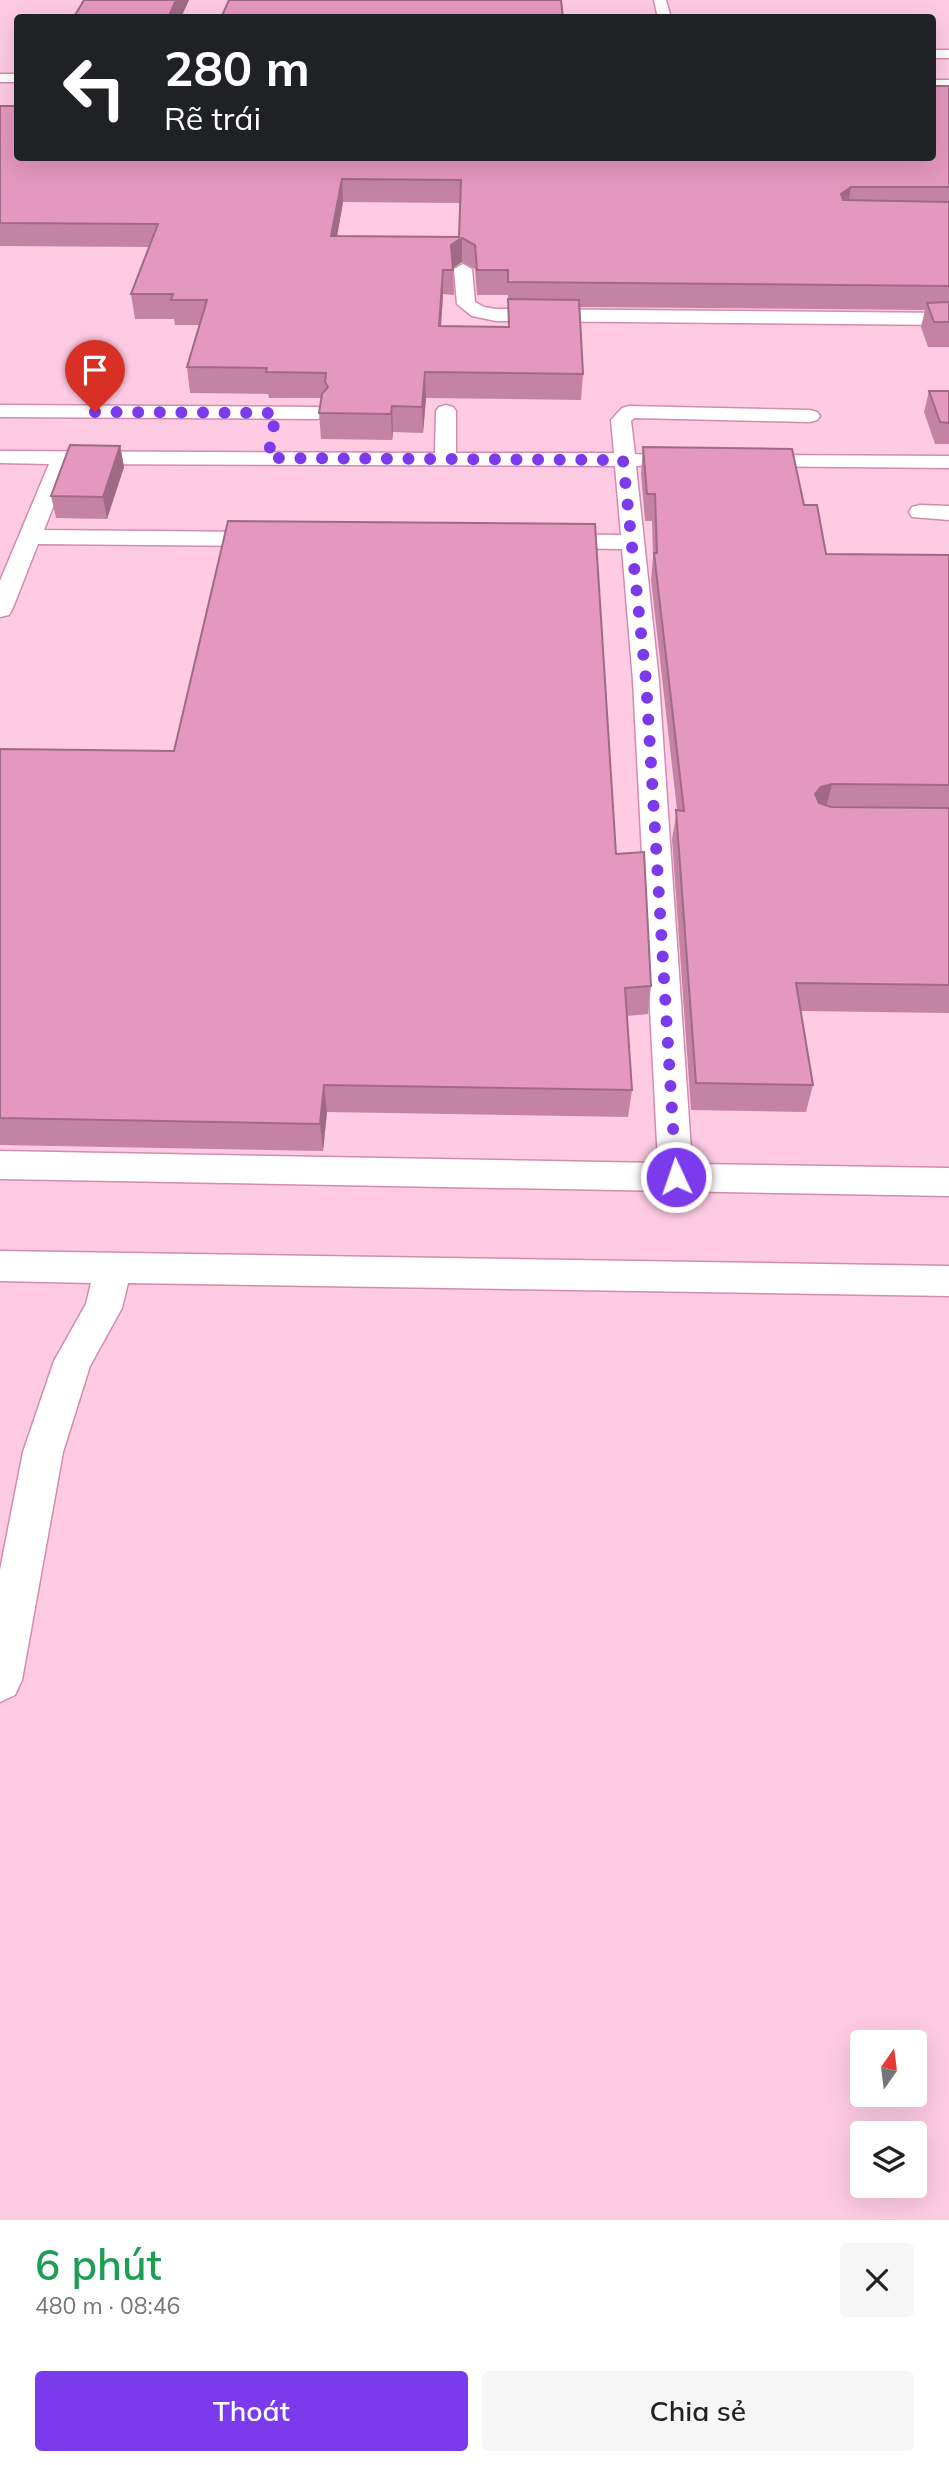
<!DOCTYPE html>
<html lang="vi">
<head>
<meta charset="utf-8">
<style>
	:root { --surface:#fff; --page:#f6f6f6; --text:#202124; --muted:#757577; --accent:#7c3aed }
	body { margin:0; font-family:Mulish,sans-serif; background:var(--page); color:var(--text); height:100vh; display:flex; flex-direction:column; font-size:26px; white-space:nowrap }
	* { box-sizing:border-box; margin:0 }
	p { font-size:23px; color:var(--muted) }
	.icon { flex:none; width:38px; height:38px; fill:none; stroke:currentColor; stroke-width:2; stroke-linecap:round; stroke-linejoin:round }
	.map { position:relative; height:2220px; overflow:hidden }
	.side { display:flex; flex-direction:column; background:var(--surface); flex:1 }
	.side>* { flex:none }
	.top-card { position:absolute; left:14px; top:14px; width:922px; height:147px; border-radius:7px; box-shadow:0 7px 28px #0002; background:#202124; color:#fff; overflow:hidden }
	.needle { width:46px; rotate:14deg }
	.controls { position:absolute; left:850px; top:2030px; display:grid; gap:14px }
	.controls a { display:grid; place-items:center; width:77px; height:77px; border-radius:7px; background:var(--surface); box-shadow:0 7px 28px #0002; font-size:35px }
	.pin { position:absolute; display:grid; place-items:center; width:60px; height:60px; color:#fff; margin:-72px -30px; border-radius:50% 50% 50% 0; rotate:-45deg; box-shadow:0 0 7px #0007 }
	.pin .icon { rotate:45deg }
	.me { position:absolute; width:77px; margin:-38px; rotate:357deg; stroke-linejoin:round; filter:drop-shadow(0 0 5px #0008) }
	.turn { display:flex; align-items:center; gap:24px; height:147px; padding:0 35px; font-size:32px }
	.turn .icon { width:91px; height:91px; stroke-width:2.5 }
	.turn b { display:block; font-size:49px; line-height:60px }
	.round { display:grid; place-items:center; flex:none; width:74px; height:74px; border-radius:7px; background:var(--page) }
	.summary { display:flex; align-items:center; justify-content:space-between; height:119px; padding:0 35px }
	h1 { font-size:42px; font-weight:600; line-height:52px; color:#1e9e55 }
	.cta { display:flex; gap:14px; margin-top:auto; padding:14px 35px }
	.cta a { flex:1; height:80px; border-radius:7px; background:var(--accent); color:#fff; font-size:28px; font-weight:600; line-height:80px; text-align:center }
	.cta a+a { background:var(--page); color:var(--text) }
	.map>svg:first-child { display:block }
</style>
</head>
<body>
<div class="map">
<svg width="949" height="2220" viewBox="0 0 949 2220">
	<rect width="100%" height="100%" fill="#f8d8e7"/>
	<path fill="#fecbe3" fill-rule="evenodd" d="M 0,0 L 949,0 L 949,2220 L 0,2220 ZM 18,18 L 933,18 L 933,158 L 18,158 ZM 863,2042 L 915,2042 L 915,2095 L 863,2095 ZM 863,2133 L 915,2133 L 915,2186 L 863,2186 Z"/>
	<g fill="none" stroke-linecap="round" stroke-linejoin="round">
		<defs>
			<path id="minor" d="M 654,0 L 666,0 L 671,18 L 658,18 Z
				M 933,50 L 949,50 L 949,58 L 933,58 Z
				M 0,74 L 18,74 L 18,82 L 0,82 Z
				M 933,80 L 949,80 L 949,88 L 933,88 Z
				M 463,264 L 472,269 L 475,302 L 484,307 L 496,309 L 949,313 L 949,325 L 496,321 L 472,316 L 457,304 L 454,269 Z
				M 0,405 L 317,407 L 324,409 L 327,413 L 324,417 L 317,419 L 0,417 Z
				M 446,405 L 453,407 L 456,411 L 456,453 L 614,453 L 611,420 L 622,408 L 629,406 L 810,410 L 817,412 L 820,416 L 817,420 L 810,422 L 634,418 L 631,421 L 635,454 L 654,455 L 657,460 L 654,465 L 636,466 L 659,681 L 692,1164 L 949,1168 L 949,1196 L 0,1179 L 0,1151 L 658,1163 L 633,681 L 622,549 L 550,548 L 542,546 L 539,541 L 542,536 L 550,534 L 621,535 L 615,466 L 70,464 L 44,530 L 269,532 L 277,534 L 280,539 L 277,544 L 269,546 L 38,544 L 12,610 L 9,615 L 0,617 L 0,581 L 49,464 L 0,463 L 0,451 L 435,453 L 436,411 L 439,407 Z
				M 748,455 L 949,456 L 949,468 L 740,466 L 737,461 L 740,456 Z
				M 920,505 L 949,506 L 949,520 L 912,517 L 909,512 L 912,507 Z
				M 0,1251 L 949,1266 L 949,1296 L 128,1283 L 122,1308 L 90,1366 L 63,1452 L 22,1680 L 15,1695 L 0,1702 L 0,1570 L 23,1452 L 54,1361 L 86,1304 L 91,1283 L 0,1281 Z"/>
		</defs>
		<use href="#minor" stroke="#d48baf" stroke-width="3"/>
		<use href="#minor" fill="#fff" fill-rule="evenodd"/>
	</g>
	<path fill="#c483a3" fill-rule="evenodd" d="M 949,86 L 949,347 L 928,347 L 921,327 L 925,310 L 579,307 L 583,374 L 581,400 L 426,398 L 423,433 L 393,432 L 392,440 L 321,439 L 319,413 L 322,398 L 269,398 L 268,394 L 190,393 L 187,367 L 199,325 L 175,325 L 174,319 L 135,319 L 131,294 L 149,247 L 0,246 L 0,106 L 18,158 ZM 343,202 L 460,203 L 459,237 L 337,236 ZM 462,262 L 475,269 L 477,295 L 508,295 L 508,327 L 441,326 L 443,294 L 454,295 L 453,268 Z
		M 929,391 L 949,391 L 949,444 L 935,444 L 924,412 Z
		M 120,446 L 124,467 L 107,519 L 56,518 L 51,496 Z
		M 643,447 L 804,505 L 826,554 L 949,555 L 949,1013 L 801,1011 L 813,1085 L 806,1112 L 691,1110 L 672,839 L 677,810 L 651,580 L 653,557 L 652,521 L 645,521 L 641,474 Z
		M 0,749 L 616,854 L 651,986 L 648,1014 L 627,1016 L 632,1090 L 628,1117 L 327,1112 L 323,1151 L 0,1145 Z"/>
	<path fill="#a06a84" d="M 176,0 L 189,0 L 181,18 L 168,18 Z
		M 342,179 L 343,202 L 333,260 L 331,236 Z
		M 851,187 L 847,210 L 841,194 Z
		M 462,238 L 462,262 L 451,269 L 451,245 Z
		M 443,270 L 443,294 L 439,351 L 439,326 Z
		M 425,372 L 426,398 L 423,433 L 422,407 Z
		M 392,406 L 393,432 L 392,440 L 391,414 Z
		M 120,446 L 124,467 L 107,519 L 103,497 Z
		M 832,784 L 825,812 L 814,815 L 815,794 L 821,787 Z
		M 324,1085 L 327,1112 L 323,1151 L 320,1124 Z"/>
	<path fill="#e498bd" stroke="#a06a84" stroke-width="2" fill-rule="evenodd" d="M 84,0 L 176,0 L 168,18 L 74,17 Z
		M 229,0 L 561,0 L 563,18 L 221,18 Z
		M 933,86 L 949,86 L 949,187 L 851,187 L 841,194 L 843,200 L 949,202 L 949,286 L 508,282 L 508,270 L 477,270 L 475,245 L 462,238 L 451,245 L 453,270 L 443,270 L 439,326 L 509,327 L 508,299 L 579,300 L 583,374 L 425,372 L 422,407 L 392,406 L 391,414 L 319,413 L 322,394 L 328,387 L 325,382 L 326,373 L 266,372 L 267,368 L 187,367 L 207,300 L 171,300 L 173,294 L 131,294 L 158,224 L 0,223 L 0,106 L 18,106 L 18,158 L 933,158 ZM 342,179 L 461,180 L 459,237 L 331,236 Z
		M 949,302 L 949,322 L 934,322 L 927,303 Z
		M 929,391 L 949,391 L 949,423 L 940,422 Z
		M 70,445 L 120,446 L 103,497 L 51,496 Z
		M 643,447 L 792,449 L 804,505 L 817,505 L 826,554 L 949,555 L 949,785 L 832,784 L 821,787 L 815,794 L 819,803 L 831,807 L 949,808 L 949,985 L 796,983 L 813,1085 L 696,1083 L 676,810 L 684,811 L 654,553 L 657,553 L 655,494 L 647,494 Z
		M 228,521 L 595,524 L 616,854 L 644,852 L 651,986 L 625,988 L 632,1090 L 324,1085 L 320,1124 L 0,1118 L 0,749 L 174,751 Z"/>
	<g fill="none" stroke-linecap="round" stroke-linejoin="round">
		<path stroke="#7c3aed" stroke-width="12" stroke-dasharray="0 21.6" d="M 95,412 L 276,413 L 268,458 L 623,460 L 646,681 L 676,1177"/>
	</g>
</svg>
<div class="controls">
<a><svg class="needle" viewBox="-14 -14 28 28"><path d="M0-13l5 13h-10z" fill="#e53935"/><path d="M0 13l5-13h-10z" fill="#757577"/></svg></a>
<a><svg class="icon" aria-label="layers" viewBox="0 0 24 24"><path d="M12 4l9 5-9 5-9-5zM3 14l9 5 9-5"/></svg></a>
</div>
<div class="pin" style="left:95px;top:412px;background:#d93025"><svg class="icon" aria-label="arrive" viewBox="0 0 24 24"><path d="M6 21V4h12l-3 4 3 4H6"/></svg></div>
<svg class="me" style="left:676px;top:1177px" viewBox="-20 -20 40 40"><circle r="17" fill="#7c3aed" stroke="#fff" stroke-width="3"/><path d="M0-11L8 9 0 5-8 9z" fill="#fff"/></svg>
<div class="top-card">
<div class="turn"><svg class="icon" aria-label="left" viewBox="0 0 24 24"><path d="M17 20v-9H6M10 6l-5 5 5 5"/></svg><div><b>280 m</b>Rẽ trái</div></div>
</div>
</div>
<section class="side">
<div class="summary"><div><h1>6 phút</h1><p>480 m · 08:46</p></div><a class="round"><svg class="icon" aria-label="close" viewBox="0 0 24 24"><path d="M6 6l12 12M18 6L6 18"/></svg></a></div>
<div class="cta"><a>Thoát</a><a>Chia sẻ</a></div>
</section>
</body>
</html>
